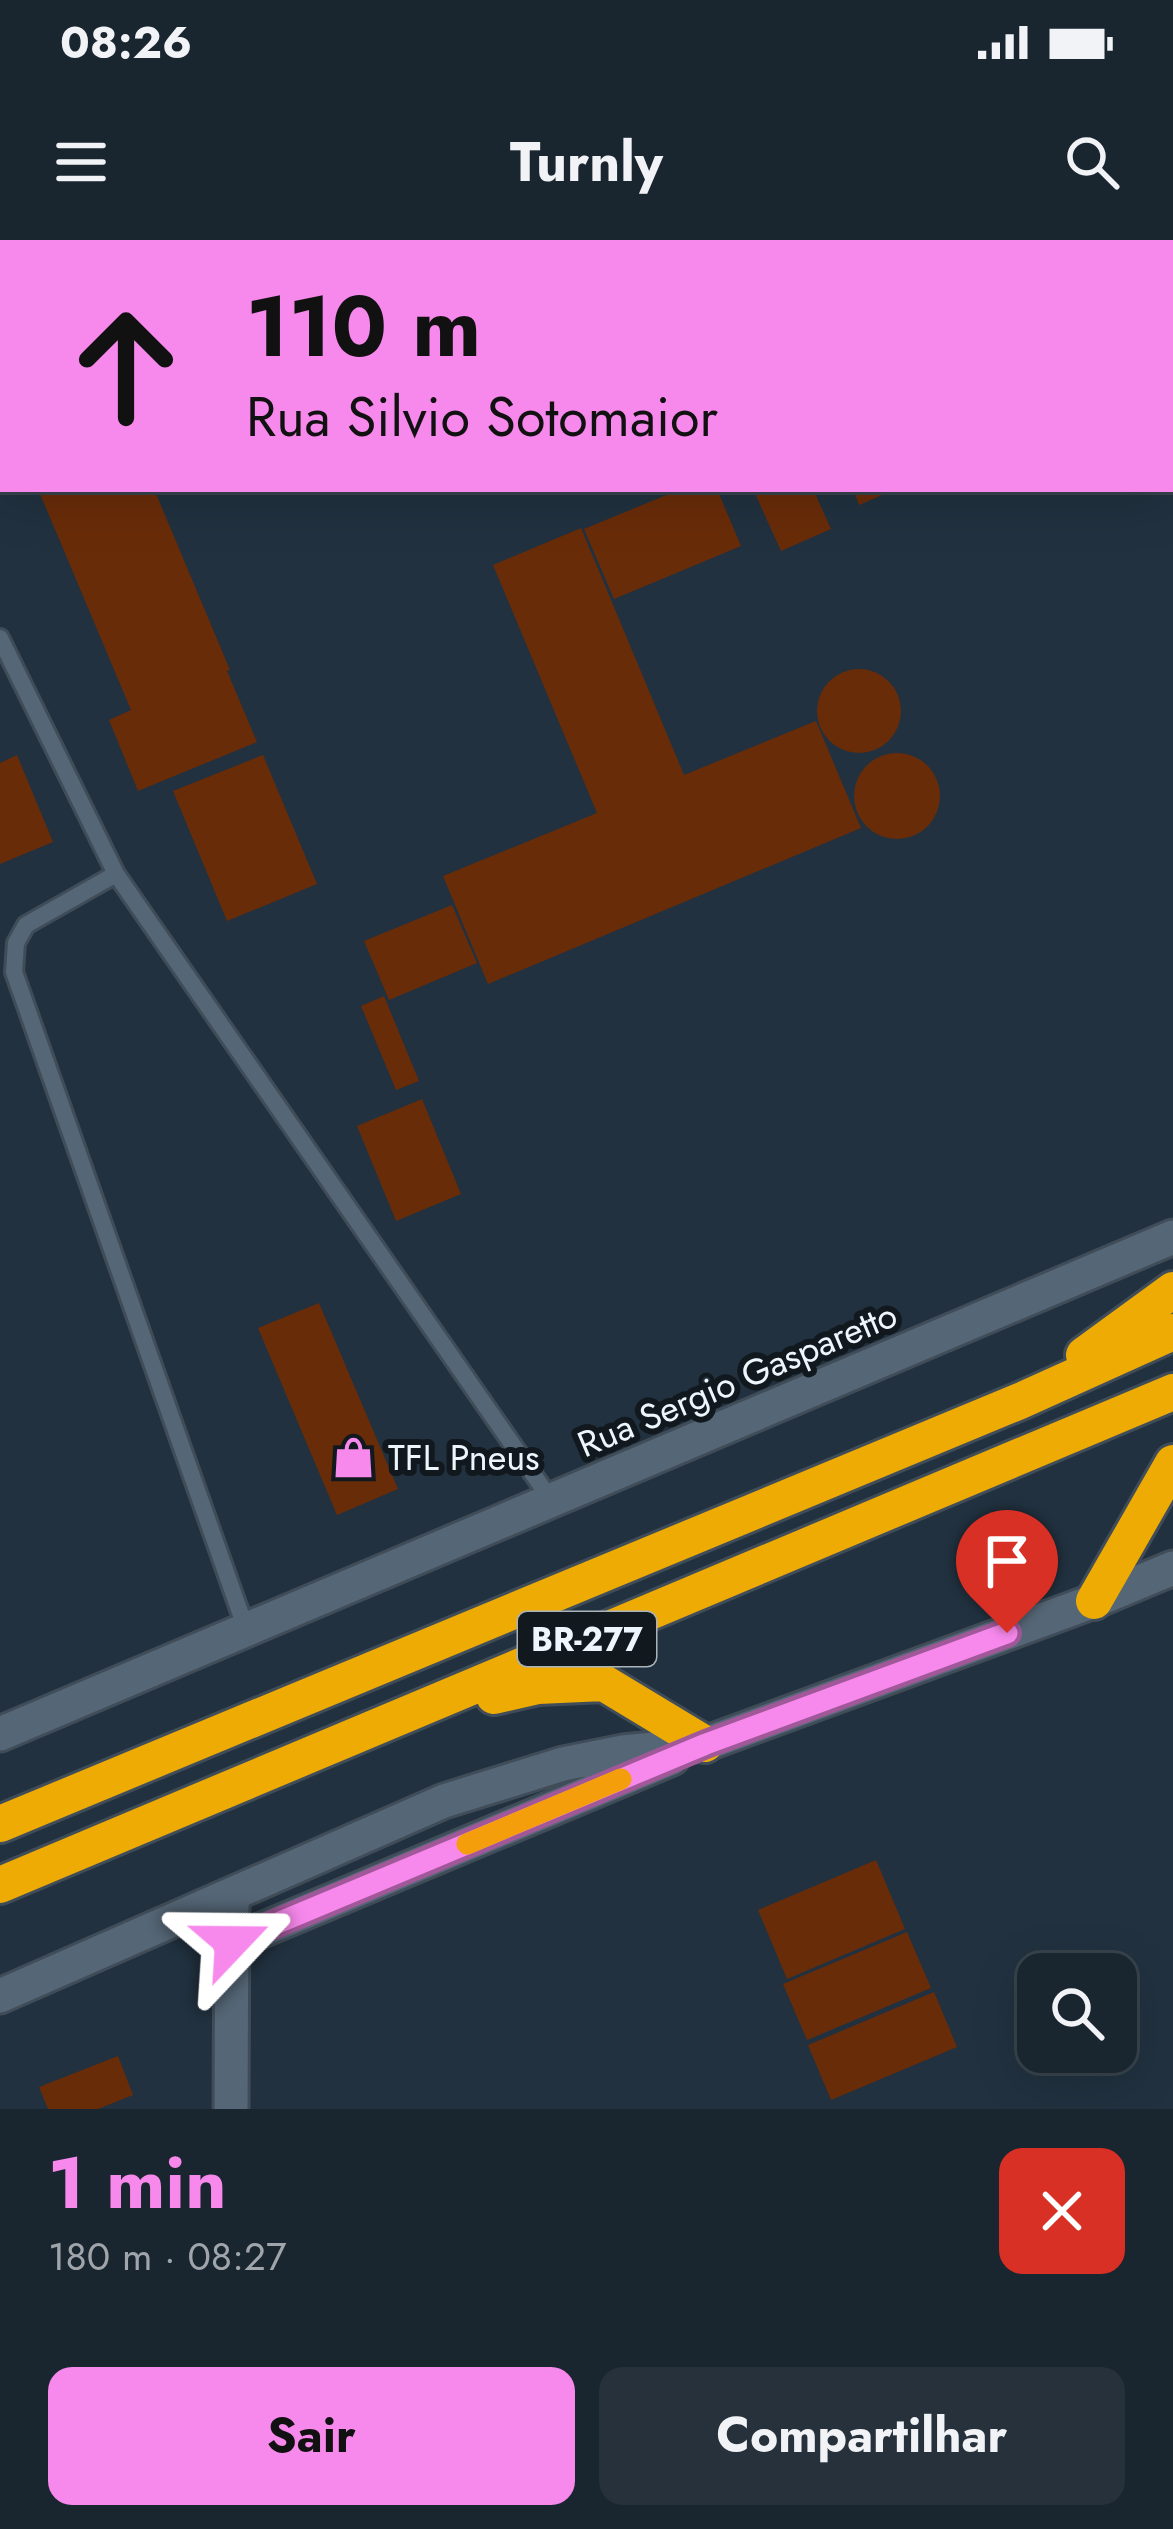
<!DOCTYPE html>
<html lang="pt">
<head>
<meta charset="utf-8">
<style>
	:root { --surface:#19252f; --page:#26313b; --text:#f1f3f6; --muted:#9fa5aa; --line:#37424b; --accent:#f788ec }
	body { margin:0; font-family:Jost,sans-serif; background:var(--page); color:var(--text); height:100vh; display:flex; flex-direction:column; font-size:45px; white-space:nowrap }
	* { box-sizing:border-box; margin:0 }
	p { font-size:39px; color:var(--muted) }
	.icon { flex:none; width:66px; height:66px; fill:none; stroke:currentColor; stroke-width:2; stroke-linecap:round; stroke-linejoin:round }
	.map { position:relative; height:1869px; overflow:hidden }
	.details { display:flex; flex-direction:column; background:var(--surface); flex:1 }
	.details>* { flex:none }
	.hud { position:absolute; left:0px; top:0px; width:1173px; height:252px; box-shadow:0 12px 48px #0002,0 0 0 3px var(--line); background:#f788ec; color:#111; overflow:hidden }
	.fabs { position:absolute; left:1017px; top:1713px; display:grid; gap:24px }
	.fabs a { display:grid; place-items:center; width:120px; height:120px; border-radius:24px; background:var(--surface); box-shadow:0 12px 48px #0002,0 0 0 3px var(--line); font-size:60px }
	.pin { position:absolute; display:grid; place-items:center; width:102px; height:102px; color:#fff; margin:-123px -51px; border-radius:50% 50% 50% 0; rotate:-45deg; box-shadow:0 0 12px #0007 }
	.pin .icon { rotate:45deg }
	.me { position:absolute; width:132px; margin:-66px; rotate:67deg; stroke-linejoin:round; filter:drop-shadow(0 0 9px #0008) }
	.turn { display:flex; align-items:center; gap:42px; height:252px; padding:0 48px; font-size:54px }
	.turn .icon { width:156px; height:156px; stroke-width:2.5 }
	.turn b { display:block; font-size:84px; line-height:102px }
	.round { display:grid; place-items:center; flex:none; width:126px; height:126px; border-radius:24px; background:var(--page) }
	.headline { display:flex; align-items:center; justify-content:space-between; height:204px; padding:0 48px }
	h1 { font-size:72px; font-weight:700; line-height:90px; color:var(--accent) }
	.action { display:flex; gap:24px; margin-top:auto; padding:24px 48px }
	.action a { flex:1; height:138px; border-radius:24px; background:var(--accent); color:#111; font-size:48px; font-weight:700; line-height:138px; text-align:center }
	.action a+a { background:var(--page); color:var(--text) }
	.status { display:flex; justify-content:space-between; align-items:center; height:84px; padding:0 60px; background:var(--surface); direction:ltr }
	.status svg { height:33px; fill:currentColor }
	header { display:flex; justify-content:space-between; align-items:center; height:156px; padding:0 48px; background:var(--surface); font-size:54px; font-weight:700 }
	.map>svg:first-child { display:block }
</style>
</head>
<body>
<div class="status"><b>08:26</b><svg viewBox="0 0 49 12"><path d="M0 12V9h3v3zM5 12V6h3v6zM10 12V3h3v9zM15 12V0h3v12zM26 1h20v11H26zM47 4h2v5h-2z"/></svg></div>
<header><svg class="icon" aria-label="menu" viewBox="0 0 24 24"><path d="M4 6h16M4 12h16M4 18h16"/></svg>Turnly<svg class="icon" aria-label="search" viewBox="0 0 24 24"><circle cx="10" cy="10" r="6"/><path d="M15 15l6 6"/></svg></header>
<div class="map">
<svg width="1173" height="1869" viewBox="0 0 1173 1869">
	<rect width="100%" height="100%" fill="#21313f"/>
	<path fill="#692c09" d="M 38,249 L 154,249 L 230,430 L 227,431 L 257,502 L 138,551 L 109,480 L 131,470 Z
		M 681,249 L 717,249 L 741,306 L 614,359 L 584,289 Z
		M 753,249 L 813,249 L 831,289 L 781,311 Z
		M 853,249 L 896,249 L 859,265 Z
		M 581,288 L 684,535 L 816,481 L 861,588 L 488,744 L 443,636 L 597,573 L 493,325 Z
		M817 471a42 42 0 1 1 84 0a42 42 0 1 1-84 0Z
		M854 556a43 43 0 1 1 86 0a43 43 0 1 1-86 0Z
		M 17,515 L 53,602 L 0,624 L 0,523 Z
		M 263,515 L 317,644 L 227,681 L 173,551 Z
		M 452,665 L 477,723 L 389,760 L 364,701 Z
		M 384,756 L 419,841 L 396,850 L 361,766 Z
		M 422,859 L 461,954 L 396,981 L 357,886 Z
		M 319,1063 L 398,1249 L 337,1275 L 258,1088 Z
		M 876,1620 L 905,1689 L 787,1739 L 758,1670 Z
		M 907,1692 L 931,1748 L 807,1800 L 783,1744 Z
		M 934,1752 L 957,1807 L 831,1860 L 808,1805 Z
		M 118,1816 L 133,1855 L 98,1869 L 48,1869 L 39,1847 Z"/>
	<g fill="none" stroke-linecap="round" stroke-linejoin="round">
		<defs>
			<path id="service" d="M 0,398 L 116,634 L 551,1260
				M 116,634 L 26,685 L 16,703 L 14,732 L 246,1389"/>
			<path id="minor" d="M 231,1869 L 232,1655"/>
			<path id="tertiary" d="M 0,1494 L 1173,997
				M 231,1703 L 672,1518
				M 0,1756 L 444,1561 L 563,1524 L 623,1512 L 705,1504 L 1094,1361 L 1173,1328"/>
			<path id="motorway" d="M 1084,1115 L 1173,1050
				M 1094,1361 L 1173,1223
				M 494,1456 L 538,1446 L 604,1443 L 705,1504
				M 0,1584 L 1020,1161 L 1173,1092
				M 0,1645 L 1173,1152"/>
		</defs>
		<use href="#service" stroke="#404d59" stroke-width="22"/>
		<use href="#minor" stroke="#404d59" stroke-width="39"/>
		<use href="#tertiary" stroke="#404d59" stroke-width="39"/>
		<use href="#motorway" stroke="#404d59" stroke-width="42"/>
		<use href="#service" stroke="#556676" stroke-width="16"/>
		<use href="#minor" stroke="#556676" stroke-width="33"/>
		<use href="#tertiary" stroke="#556676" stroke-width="33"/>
		<use href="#motorway" stroke="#eeab04" stroke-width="36"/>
	</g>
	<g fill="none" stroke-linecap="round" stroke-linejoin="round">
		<defs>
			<path id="route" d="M 232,1702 L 706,1504 L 1007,1393"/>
		</defs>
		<use href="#route" stroke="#a15899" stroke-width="30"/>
		<use href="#route" stroke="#f788ec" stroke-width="21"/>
		<path stroke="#f59e0b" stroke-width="21" d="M 467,1604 L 621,1539"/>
	</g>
	<defs>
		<symbol id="shop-bare" viewBox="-9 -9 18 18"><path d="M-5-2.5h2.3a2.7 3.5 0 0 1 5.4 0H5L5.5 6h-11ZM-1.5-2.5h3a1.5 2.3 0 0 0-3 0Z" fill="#f788ec" stroke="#11181e" stroke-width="2.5" paint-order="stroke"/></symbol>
	</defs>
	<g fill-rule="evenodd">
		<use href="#shop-bare" x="324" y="1188" width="59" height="59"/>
	</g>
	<g text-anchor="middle" stroke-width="12" stroke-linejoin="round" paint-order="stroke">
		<rect fill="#11181e" stroke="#abb3ba" stroke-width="3" x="518" y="1372" width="138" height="54" rx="9"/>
		<g font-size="33" font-weight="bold" fill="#edf6fd">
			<text x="587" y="1411">BR-277</text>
		</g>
		<g font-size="36" fill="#edf6fd" stroke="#11181e">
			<text transform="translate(737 1139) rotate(-23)" y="13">Rua Sergio Gasparetto</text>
		</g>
		<g font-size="36" fill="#edf6fd" stroke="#11181e" text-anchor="start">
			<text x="388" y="1230">TFL Pneus</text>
		</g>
	</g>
</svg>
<div class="fabs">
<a><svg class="icon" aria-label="search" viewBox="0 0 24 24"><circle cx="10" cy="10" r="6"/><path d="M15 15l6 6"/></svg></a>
</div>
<div class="pin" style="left:1007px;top:1393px;background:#d93025"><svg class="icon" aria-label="arrive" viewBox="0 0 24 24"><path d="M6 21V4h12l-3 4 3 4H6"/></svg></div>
<svg class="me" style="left:232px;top:1702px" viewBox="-20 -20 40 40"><path d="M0-17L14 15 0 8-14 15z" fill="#f788ec" stroke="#fff" stroke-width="4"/></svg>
<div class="hud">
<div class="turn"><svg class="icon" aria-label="ahead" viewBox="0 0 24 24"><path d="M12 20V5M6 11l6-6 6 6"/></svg><div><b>110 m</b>Rua Silvio Sotomaior</div></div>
</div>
</div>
<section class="details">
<div class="headline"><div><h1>1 min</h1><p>180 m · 08:27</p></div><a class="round" style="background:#d93025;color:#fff"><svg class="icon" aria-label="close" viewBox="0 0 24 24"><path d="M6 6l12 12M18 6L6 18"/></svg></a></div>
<div class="action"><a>Sair</a><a>Compartilhar</a></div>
</section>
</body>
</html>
